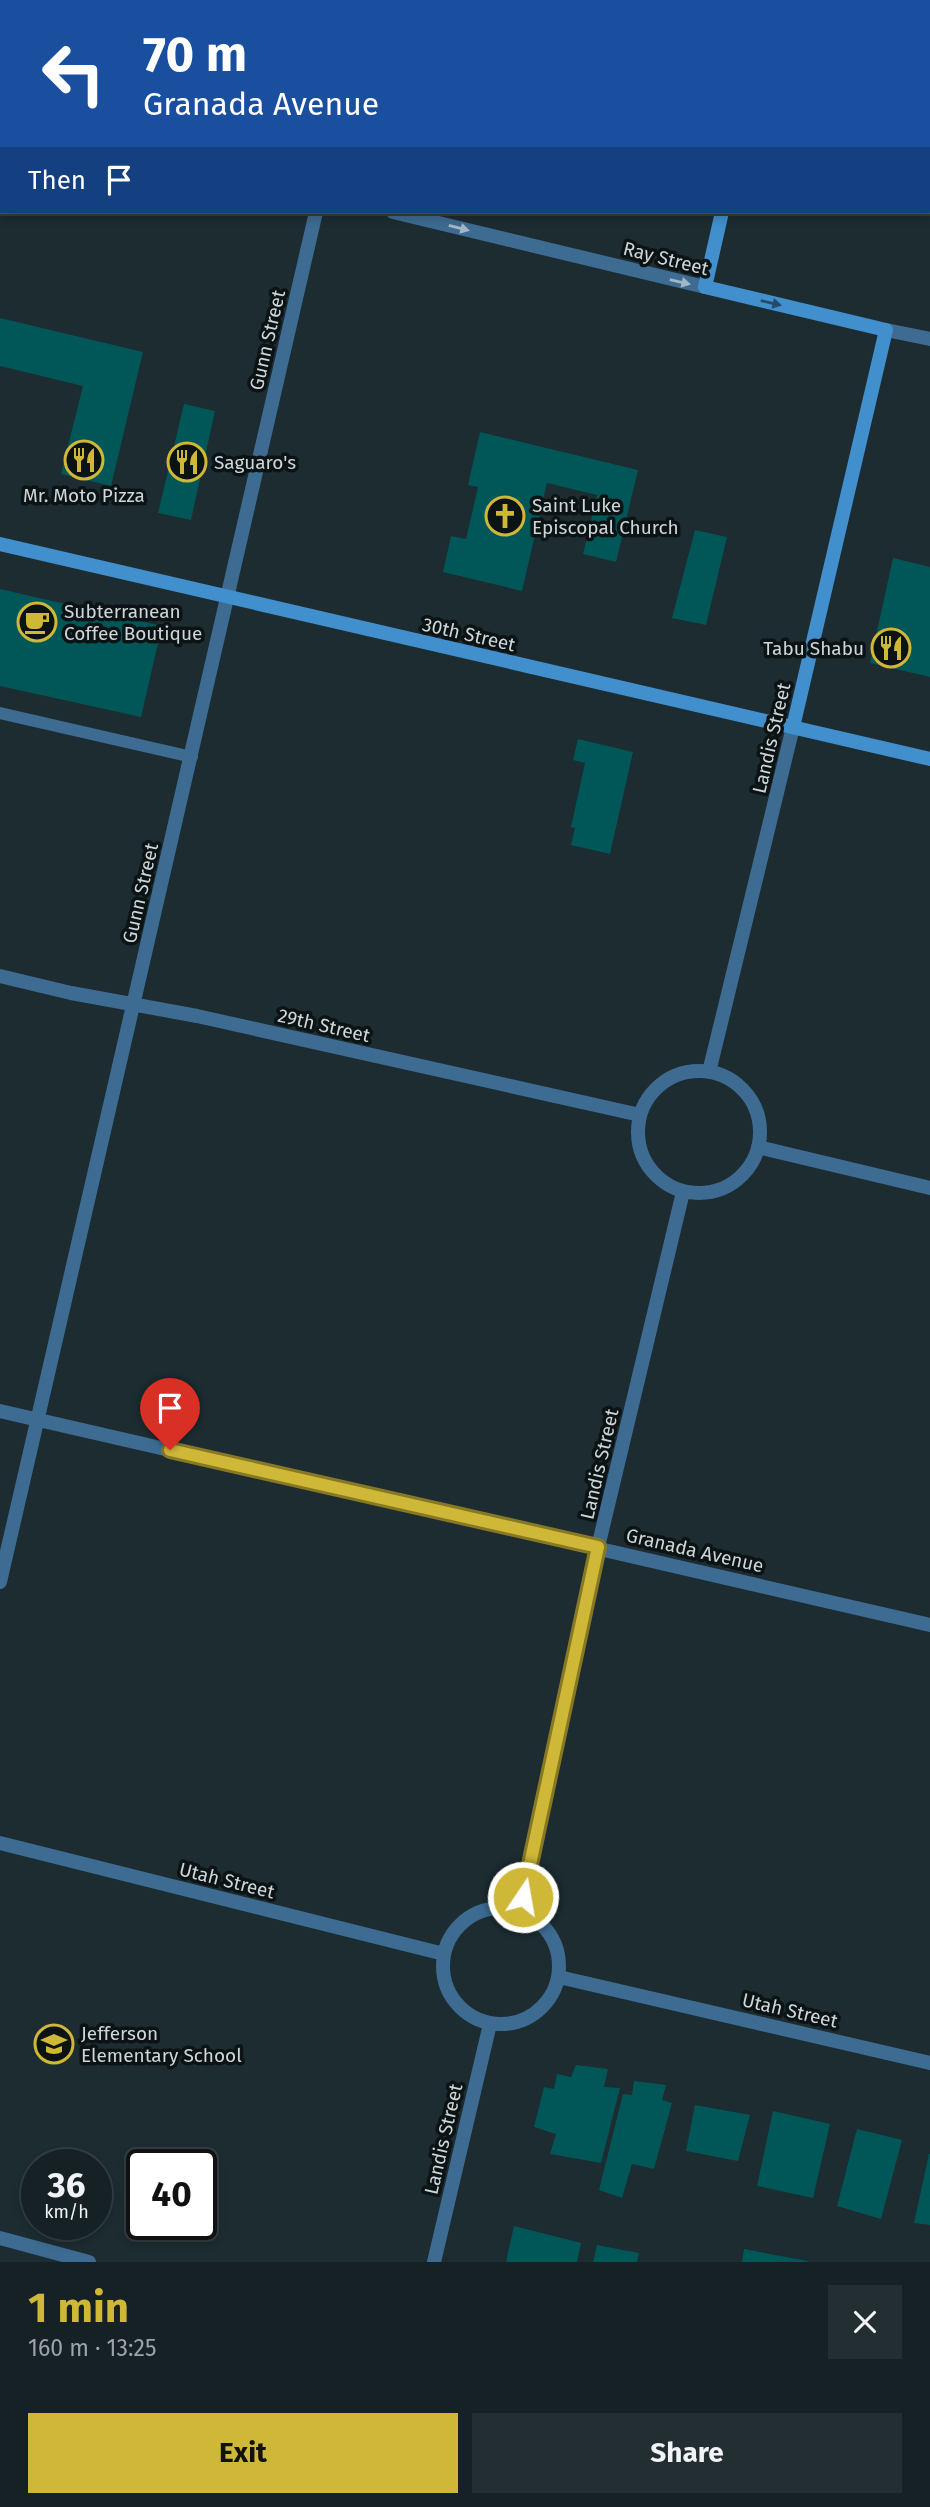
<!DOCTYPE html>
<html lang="en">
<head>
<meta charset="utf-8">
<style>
	:root { --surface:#152125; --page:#222e32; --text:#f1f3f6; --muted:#9da3a7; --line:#343e42; --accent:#cfb837 }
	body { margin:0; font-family:"Fira Sans",sans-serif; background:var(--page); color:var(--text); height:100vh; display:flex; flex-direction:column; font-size:26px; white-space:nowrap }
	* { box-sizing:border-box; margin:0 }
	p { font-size:23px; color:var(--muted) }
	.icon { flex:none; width:38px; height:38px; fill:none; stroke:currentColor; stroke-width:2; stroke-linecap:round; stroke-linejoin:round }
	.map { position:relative; height:2262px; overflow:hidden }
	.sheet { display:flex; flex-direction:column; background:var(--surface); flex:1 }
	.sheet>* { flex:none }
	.top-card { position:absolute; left:0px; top:0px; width:931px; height:214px; box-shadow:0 4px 10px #0003,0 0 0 2px var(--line); background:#1a4fa0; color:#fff; overflow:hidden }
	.speed { position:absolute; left:21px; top:2149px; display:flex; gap:14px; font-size:35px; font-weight:700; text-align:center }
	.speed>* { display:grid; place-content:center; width:91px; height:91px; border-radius:50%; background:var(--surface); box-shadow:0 4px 10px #0003,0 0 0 2px var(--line); line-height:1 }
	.speed small { font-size:18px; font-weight:400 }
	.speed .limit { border:4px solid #111; border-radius:10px; background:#fff; color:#111 }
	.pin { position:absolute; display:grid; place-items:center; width:60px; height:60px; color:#fff; margin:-72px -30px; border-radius:50% 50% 50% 0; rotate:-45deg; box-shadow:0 0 7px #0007 }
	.pin .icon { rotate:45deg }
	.me { position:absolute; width:77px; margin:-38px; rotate:12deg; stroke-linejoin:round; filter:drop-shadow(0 0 5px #0008) }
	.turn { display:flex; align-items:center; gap:24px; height:147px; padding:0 28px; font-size:32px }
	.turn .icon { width:91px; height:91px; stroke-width:2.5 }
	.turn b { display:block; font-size:49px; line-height:60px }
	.then { display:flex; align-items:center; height:66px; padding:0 28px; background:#0003; gap:14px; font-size:26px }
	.round { display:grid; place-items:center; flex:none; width:74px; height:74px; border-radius:0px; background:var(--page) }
	.summary { display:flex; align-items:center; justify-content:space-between; height:119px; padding:0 28px }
	h1 { font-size:42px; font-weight:700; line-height:52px; color:var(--accent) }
	.primary-button { display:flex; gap:14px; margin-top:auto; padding:14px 28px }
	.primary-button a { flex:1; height:80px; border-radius:0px; background:var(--accent); color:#111; font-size:28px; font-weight:700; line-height:80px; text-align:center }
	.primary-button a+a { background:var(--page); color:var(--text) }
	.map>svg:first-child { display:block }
</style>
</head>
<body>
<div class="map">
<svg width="930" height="2262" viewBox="0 0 930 2262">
	<rect width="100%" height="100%" fill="#1c2c31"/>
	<path fill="#015758" d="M 0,318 L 143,352 L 111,486 L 61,474 L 83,386 L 0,366 Z
		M 184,404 L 215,411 L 191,520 L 158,513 Z
		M 480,432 L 638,470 L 616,562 L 583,554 L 597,495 L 547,483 L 522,591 L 443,572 L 451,536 L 466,539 L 478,487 L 468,485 Z
		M 695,530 L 727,537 L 706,625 L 672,618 Z
		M 893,558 L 930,567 L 930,677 L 870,663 Z
		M 0,589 L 162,626 L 141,717 L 0,686 Z
		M 578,739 L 633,752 L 610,854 L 571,845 L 575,828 L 571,827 L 585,763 L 573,760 Z
		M 576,2065 L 608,2069 L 604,2087 L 620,2088 L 601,2163 L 550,2154 L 556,2134 L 534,2127 L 544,2087 L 554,2089 L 557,2074 L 571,2077 Z
		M 634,2081 L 666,2085 L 662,2100 L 672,2103 L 654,2169 L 632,2164 L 622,2198 L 599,2190 L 623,2094 L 632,2095 Z
		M 695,2105 L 750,2115 L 738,2161 L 686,2151 Z
		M 773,2111 L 830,2124 L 813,2198 L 757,2186 Z
		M 857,2129 L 902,2140 L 881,2219 L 837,2206 Z
		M 929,2154 L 930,2154 L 930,2225 L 914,2223 Z
		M 514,2226 L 581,2243 L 577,2262 L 506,2262 Z
		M 597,2245 L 639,2253 L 637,2262 L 593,2262 Z
		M 744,2249 L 808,2261 L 807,2262 L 742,2262 Z"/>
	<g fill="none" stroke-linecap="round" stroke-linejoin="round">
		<path stroke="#3d6b91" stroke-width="12" d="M 396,0 L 403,2
			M 929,123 L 930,123
			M 0,713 L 192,757"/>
		<path stroke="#3d6b91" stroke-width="14" d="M 886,330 L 930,339
			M 0,976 L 71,993 L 197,1016 L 640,1115
			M 758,1147 L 930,1188
			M 0,1411 L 930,1625
			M 0,1582 L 316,212
			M 0,2238 L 89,2262"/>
		<path stroke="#3d6b91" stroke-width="14" d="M 0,119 L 2,119
			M 393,212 L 705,287
			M638 1132a61 61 0 1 1 122 0a61 61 0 1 1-122 0Z
			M 709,1072 L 793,727
			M 0,1843 L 444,1954
			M443 1966a58 58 0 1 1 116 0a58 58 0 1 1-116 0Z
			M 520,1910 L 598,1547 L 683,1192
			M 559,1977 L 930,2063
			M 434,2262 L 490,2024"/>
		<path stroke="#418fcd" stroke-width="14" d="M 770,2 L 771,0
			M 722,212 L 705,287 L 886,330 L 793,727
			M 0,544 L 930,759"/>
	</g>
	<defs><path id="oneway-solid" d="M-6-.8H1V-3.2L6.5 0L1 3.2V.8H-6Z" transform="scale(1.75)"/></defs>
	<g fill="#a2b7c4">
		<use href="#oneway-solid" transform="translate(459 228) rotate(14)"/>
		<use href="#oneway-solid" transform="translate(680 282) rotate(13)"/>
	</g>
	<use fill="#244b68" href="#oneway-solid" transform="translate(771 303) rotate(13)"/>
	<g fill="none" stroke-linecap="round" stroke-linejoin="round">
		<defs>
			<path id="route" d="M 170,1450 L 598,1547 L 523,1897"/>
		</defs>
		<use href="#route" stroke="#877824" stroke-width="18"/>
		<use href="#route" stroke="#cfb837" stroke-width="12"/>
	</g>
	<defs>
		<symbol id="restaurant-ring" viewBox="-11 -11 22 22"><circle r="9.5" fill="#0c1315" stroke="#cfb837" stroke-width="1.5"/><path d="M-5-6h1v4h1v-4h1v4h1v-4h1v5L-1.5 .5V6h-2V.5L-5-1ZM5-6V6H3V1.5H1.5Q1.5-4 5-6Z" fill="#cfb837"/></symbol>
		<symbol id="church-ring" viewBox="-11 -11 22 22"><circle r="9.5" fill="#0c1315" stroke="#cfb837" stroke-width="1.5"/><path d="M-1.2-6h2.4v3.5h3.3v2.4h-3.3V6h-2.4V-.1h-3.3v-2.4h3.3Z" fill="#cfb837"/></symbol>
		<symbol id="cafe-ring" viewBox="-11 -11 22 22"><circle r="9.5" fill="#0c1315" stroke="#cfb837" stroke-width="1.5"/><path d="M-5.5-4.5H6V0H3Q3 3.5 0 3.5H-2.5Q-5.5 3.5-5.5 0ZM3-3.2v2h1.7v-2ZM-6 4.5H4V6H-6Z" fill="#cfb837"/></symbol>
		<symbol id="school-ring" viewBox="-11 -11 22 22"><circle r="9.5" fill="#0c1315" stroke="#cfb837" stroke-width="1.5"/><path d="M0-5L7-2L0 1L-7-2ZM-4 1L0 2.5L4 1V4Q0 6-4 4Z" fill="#cfb837"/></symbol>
	</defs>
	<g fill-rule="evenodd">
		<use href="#restaurant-ring" x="62" y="438" width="44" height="44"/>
		<use href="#restaurant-ring" x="165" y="440" width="44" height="44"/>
		<use href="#church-ring" x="483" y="494" width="44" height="44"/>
		<use href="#cafe-ring" x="15" y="600" width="44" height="44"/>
		<use href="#restaurant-ring" x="869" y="626" width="44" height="44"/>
		<use href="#school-ring" x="32" y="2022" width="44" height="44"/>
	</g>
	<g text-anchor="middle" stroke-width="7" stroke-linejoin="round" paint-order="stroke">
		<g font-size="19" fill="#cdd7da" stroke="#0c1315">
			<text transform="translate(666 258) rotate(14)" y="7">Ray Street</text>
			<text transform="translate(267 340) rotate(-77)" y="7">Gunn Street</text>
			<text transform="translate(469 634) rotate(13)" y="7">30th Street</text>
			<text transform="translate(771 738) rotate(-77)" y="7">Landis Street</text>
			<text transform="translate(140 893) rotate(-77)" y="7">Gunn Street</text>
			<text transform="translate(324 1025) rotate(13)" y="7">29th Street</text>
			<text transform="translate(599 1464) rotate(-77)" y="7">Landis Street</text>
			<text transform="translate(695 1550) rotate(13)" y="7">Granada Avenue</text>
			<text transform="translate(227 1880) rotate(14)" y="7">Utah Street</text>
			<text transform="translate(790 2010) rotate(13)" y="7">Utah Street</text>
			<text transform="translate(443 2139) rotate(-77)" y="7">Landis Street</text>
		</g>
		<g font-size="19" fill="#cdd7da" stroke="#0c1315" text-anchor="start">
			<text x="214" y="469">Saguaro's</text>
			<text x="84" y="502" text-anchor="middle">Mr. Moto Pizza</text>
			<text x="532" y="512">Saint Luke<tspan x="532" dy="22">Episcopal Church</tspan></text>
			<text x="64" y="618">Subterranean<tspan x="64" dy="22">Coffee Boutique</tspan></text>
			<text x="864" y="655" text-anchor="end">Tabu Shabu</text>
			<text x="81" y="2040">Jefferson<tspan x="81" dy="22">Elementary School</tspan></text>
		</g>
	</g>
</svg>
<div class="speed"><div>36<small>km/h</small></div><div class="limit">40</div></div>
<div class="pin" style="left:170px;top:1450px;background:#d93025"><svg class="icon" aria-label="arrive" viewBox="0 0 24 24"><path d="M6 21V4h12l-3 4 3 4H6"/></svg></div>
<svg class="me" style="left:523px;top:1897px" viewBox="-20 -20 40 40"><circle r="17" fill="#cfb837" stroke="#fff" stroke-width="3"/><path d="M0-11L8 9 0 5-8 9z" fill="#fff"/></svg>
<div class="top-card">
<div class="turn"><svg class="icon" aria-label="left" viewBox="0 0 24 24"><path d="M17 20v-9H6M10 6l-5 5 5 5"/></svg><div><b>70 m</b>Granada Avenue</div></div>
<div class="then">Then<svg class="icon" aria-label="arrive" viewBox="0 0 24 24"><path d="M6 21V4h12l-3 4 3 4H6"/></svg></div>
</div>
</div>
<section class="sheet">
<div class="summary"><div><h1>1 min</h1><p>160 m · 13:25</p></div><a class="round"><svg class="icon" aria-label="close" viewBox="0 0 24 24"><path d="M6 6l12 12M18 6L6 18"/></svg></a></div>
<div class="primary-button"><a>Exit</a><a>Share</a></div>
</section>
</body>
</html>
